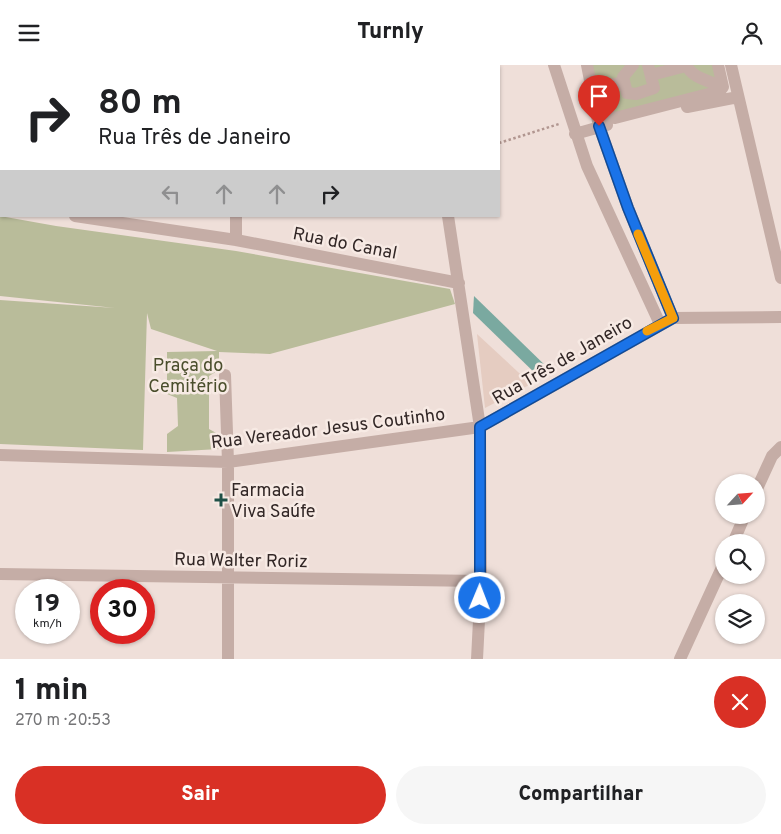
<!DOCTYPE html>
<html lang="pt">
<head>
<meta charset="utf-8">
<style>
	:root { --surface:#fff; --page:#f6f6f6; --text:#202124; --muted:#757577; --accent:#d93025 }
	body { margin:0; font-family:Overpass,sans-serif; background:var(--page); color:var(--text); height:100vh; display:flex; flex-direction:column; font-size:19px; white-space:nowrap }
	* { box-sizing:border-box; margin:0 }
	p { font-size:16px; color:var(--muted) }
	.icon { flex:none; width:28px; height:28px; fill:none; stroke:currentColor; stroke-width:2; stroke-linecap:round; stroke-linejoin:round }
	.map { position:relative; height:594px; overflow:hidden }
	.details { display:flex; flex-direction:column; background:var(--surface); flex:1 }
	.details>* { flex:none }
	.top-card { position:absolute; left:0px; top:0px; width:500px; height:152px; box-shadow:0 1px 4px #0004; background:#fff; color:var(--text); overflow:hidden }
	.needle { width:32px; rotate:64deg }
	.buttons { position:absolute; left:715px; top:409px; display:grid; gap:10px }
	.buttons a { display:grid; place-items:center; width:50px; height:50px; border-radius:50%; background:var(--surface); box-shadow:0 1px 4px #0004; font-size:25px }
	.speed { position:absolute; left:15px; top:514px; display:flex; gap:10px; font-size:25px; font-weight:700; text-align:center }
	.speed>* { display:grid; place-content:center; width:65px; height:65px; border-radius:50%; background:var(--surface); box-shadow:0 1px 4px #0004; line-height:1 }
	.speed small { font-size:12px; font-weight:400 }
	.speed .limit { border:8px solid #d22; background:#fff; color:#111 }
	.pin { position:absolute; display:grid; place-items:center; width:42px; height:42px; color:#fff; margin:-51px -21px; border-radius:50% 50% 50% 0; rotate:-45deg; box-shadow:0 0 5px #0007 }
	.pin .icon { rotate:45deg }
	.me { position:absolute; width:55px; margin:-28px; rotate:1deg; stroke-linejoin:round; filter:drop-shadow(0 0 4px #0008) }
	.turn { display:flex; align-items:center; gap:18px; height:105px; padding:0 15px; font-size:22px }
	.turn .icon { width:65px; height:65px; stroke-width:2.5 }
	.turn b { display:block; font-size:35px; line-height:42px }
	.lanes { display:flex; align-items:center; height:48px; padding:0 15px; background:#0003; justify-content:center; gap:25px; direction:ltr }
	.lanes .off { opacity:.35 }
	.round { display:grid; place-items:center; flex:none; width:52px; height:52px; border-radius:26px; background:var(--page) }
	.headline { display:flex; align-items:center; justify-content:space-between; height:85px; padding:0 15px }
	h1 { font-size:30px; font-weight:800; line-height:38px }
	.button { display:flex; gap:10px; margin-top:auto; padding:10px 15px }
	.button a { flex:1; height:58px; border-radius:30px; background:var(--accent); color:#fff; font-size:20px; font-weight:800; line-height:58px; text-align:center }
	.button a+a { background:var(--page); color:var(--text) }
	header { display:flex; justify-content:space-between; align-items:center; height:65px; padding:0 15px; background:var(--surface); font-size:22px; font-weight:800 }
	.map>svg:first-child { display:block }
</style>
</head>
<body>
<header><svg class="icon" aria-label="menu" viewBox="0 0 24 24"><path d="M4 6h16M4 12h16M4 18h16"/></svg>Turnly<svg class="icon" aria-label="person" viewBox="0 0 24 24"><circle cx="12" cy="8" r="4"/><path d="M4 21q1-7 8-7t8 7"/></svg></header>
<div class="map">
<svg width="781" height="594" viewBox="0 0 781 594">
	<rect width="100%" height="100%" fill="#efdfd9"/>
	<path fill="#b9bc9a" d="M 592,0 L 720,0 L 725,22 L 604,52 Z
		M 0,151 L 56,161 L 236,186 L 450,224 L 455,239 L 270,289 L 219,287 L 219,305 L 209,311 L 209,364 L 218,369 L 219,384 L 167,387 L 167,369 L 178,361 L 177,333 L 167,329 L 167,287 L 217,286 L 151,264 L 147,248 L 143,385 L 0,379 L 0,235 L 115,243 L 0,231 Z"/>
	<path fill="#e5ccc1" d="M 477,269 L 531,319 L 485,343 Z"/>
	<path fill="#7aa9a0" d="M 474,231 L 552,307 L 541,314 L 473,248 Z"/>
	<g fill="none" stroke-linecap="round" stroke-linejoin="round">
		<path stroke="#b19690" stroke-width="2.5" stroke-dasharray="2.5 2.5" stroke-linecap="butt" d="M 499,78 L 559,59"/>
		<path stroke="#c5ada6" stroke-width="12" d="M 427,0 L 427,1
			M 554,0 L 587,101 L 660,259
			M 587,0 L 599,61 L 628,143 L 673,253
			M 633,0 L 623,12 L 627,28 L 636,29 L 654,23 L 648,0
			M 686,0 C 694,15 709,14 722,23
			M 731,0 L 781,213
			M 61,1 L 61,0
			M 240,1 L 240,0
			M 651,10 L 686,1
			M 599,17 L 606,49 L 615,53 L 720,26 L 723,22 L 718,0
			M 600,22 L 624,17
			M 687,42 L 738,32
			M 575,69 L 607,60
			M 0,140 L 1,140
			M 75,151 L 236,175 L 459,218
			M 448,151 L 480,362 L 481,516 L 477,594
			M 236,175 L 236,151
			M 225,310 L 228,397 L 228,594
			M 0,390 L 228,397 L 480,362 L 673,253 L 781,252
			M 756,426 L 772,391 L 781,382
			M 733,478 L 745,450
			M 0,509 L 481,516
			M 680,594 L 724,498"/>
	</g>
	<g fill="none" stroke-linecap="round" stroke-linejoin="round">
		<defs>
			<path id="route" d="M 480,533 L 480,362 L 673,253 L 628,143 L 599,61"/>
		</defs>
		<use href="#route" stroke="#114b97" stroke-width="12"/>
		<use href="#route" stroke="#1a73e8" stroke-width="9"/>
		<path stroke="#f59e0b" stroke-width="9" d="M 638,169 L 673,253 L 647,266"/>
	</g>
	<path fill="#1f5047" stroke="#f7eae4" stroke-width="2" d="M218.5 427.5h5v5h5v5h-5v5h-5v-5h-5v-5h5z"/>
	<g text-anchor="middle" stroke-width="5" stroke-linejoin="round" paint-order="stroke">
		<g font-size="18" fill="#322726" stroke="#f7eae4">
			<text transform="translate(345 178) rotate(11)" y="6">Rua do Canal</text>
			<text transform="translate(562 295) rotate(-30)" y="6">Rua Três de Janeiro</text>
			<text transform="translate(328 363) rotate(-7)" y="6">Rua Vereador Jesus Coutinho</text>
			<text transform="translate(241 495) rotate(1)" y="6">Rua Walter Roriz</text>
		</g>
		<g font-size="18" fill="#4a4e2c" stroke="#f7eae4">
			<text x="188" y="306">Praça do<tspan x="188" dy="21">Cemitério</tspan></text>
		</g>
		<g font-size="18" fill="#322726" stroke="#f7eae4" text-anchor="start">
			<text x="231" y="431">Farmacia<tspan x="231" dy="21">Viva Saúfe</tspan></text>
		</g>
	</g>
</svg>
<div class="buttons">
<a><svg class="needle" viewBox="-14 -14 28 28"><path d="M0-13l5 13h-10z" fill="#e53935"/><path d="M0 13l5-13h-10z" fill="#757577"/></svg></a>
<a><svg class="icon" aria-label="search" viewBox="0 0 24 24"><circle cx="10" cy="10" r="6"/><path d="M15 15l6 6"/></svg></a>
<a><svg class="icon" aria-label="layers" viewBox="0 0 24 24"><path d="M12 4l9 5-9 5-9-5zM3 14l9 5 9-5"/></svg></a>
</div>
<div class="speed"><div>19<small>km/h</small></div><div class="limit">30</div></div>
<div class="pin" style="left:599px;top:61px;background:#d93025"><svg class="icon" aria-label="arrive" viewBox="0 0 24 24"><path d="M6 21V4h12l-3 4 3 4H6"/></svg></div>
<svg class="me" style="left:480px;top:533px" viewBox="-20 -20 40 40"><circle r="17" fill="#1a73e8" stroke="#fff" stroke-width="3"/><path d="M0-11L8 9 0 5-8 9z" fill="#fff"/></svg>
<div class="top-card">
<div class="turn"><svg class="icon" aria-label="right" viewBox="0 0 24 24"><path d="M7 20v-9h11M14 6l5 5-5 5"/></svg><div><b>80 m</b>Rua Três de Janeiro</div></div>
<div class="lanes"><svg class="icon off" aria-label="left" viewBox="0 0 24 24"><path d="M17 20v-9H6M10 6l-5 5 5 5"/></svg><svg class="icon off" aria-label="ahead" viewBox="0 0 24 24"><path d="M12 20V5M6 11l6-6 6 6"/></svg><svg class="icon off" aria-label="ahead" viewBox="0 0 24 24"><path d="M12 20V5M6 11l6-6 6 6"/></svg><svg class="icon" aria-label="right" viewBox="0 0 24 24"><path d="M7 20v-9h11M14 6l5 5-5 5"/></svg></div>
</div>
</div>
<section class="details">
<div class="headline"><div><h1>1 min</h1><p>270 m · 20:53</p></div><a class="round" style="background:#d93025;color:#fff"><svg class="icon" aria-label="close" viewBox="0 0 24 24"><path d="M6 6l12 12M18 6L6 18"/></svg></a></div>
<div class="button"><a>Sair</a><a>Compartilhar</a></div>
</section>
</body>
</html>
